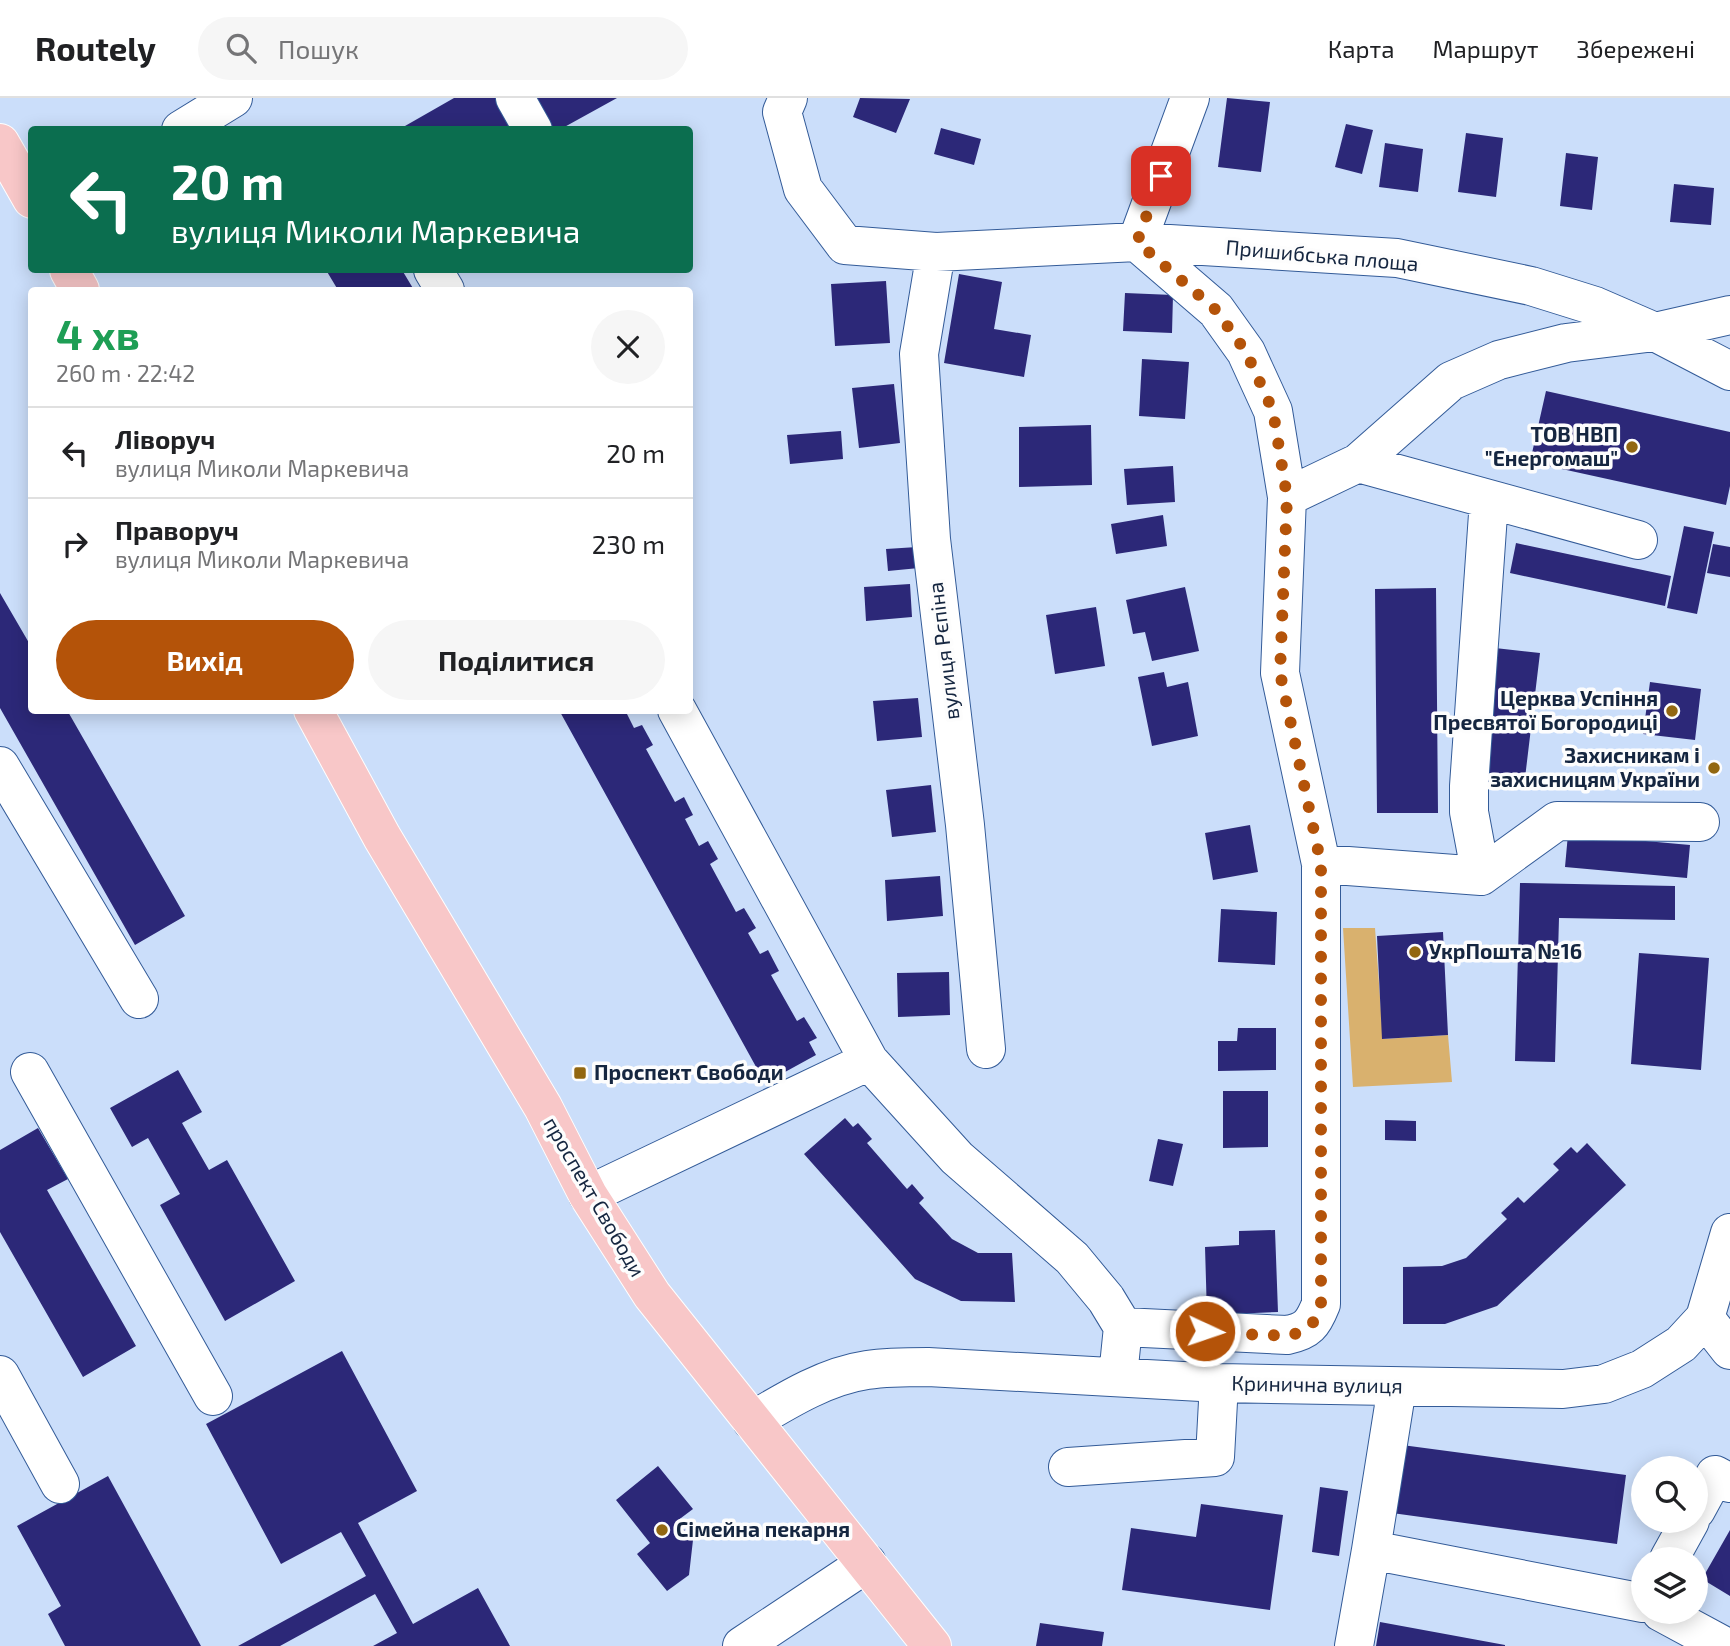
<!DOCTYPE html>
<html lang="uk">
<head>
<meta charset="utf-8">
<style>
	:root { --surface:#fff; --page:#f6f6f6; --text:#202124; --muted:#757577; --line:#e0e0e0; --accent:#b45309 }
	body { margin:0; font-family:"Exo 2",sans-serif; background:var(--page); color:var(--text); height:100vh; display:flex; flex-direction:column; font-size:26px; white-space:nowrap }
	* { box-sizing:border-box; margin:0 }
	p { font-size:23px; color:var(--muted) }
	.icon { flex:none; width:38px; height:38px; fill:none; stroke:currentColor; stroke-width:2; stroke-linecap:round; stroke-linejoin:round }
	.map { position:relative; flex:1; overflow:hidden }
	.details { position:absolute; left:28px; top:189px; width:665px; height:427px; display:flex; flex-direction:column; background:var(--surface); border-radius:7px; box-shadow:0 4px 18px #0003 }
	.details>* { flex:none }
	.guide { position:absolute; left:28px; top:28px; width:665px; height:147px; border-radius:7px; box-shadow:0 4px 18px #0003; background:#0b6e4f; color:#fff; overflow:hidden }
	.buttons { position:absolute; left:1631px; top:1358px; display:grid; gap:14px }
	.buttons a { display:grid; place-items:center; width:77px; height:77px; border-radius:50%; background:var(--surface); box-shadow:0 4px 18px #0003; font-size:35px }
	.pin { position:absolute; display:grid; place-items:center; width:60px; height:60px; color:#fff; margin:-30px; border-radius:14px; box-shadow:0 4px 10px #0006 }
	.me { position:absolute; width:77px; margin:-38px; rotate:93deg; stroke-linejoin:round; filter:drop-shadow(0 0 5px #0008) }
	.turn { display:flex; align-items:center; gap:24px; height:147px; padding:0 28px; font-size:32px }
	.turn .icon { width:91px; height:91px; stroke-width:2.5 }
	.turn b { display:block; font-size:49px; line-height:60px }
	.round { display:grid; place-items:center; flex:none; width:74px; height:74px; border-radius:37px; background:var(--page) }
	.headline { display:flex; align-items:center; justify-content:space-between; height:119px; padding:0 28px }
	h1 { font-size:42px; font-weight:700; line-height:52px; color:#1e9e55 }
	.button { display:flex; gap:14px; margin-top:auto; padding:14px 28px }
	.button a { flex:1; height:80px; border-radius:42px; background:var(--accent); color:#fff; font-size:28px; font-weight:700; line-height:80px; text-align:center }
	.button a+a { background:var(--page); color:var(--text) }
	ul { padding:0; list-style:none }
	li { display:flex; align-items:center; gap:21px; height:91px; padding:0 28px; border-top:2px solid var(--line) }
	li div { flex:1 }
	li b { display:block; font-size:26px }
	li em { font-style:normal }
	header { display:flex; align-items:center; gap:42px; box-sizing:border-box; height:98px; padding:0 35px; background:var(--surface); border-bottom:2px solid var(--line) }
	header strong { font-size:33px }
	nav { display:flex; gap:38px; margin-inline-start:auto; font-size:24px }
	.search { width:490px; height:63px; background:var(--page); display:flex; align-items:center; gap:18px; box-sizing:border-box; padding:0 24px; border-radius:38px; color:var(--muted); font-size:26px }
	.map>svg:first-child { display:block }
</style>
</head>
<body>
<header>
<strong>Routely</strong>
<div class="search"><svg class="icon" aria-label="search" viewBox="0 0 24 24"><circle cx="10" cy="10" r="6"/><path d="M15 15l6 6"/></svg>Пошук</div>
<nav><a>Карта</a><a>Маршрут</a><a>Збережені</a></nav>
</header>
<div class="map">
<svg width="1730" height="1548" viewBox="0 0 1730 1548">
	<rect width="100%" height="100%" fill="#cbdefa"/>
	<path fill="#d9b16e" d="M 1343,830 L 1375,830 L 1383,941 L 1448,937 L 1452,984 L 1353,989 Z"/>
	<path fill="#2c2878" d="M 454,0 L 506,0 L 524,32 L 398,32 Z
		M 533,0 L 617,0 L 559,32 L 550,32 Z
		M 860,0 L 910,1 L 896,35 L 853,19 Z
		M 1227,0 L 1270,4 L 1261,74 L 1218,69 Z
		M 1346,26 L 1373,32 L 1362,76 L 1335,69 Z
		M 941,30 L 981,41 L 974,67 L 934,56 Z
		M 1466,35 L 1503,40 L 1496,99 L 1458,94 Z
		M 1385,45 L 1423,51 L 1418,94 L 1379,89 Z
		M 1566,55 L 1598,59 L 1592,112 L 1560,108 Z
		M 1674,86 L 1714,90 L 1711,127 L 1670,124 Z
		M 326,172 L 402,172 L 414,192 L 338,192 Z
		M 959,176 L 1002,184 L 994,231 L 1031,237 L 1024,279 L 944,265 Z
		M 886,183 L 890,245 L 835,248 L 831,186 Z
		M 1125,195 L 1173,197 L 1172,235 L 1123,233 Z
		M 1142,261 L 1189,264 L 1185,321 L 1139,318 Z
		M 894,286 L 900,345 L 859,350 L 852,290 Z
		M 1546,293 L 1730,334 L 1730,388 L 1726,407 L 1530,364 Z
		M 1091,327 L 1092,387 L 1019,389 L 1019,329 Z
		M 841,333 L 843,361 L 790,366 L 787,337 Z
		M 1173,368 L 1175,404 L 1127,407 L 1124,371 Z
		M 1163,417 L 1167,448 L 1116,456 L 1111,426 Z
		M 1684,428 L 1714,434 L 1697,516 L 1667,510 Z
		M 1516,445 L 1671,478 L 1665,508 L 1510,475 Z
		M 1713,446 L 1730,449 L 1730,479 L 1707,475 Z
		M 917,449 L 919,470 L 888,473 L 886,451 Z
		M 910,486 L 912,519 L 866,523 L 864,489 Z
		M 1185,489 L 1199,553 L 1152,563 L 1145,534 L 1133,536 L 1126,502 Z
		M 1436,490 L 1438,715 L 1377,715 L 1375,491 Z
		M 0,495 L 32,550 L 32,612 L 67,612 L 185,818 L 135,847 L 0,610 Z
		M 1096,509 L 1105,568 L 1055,576 L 1046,517 Z
		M 1495,550 L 1540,555 L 1525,680 L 1480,675 Z
		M 1164,574 L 1167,589 L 1188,584 L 1198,638 L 1152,648 L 1138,579 Z
		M 1650,584 L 1701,591 L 1695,642 L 1643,636 Z
		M 918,600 L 922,639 L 877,643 L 873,603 Z
		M 559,612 L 625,612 L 634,630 L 642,627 L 653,647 L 646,651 L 675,704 L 684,699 L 693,717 L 685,721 L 699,748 L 708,743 L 718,761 L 710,766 L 736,814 L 744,810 L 756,830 L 748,835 L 760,856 L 768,852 L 779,873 L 771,877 L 797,923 L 804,919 L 817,940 L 809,944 L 816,957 L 765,985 Z
		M 931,687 L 936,734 L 892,739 L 886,692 Z
		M 1250,727 L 1258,774 L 1213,782 L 1205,735 Z
		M 1568,736 L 1690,747 L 1687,780 L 1565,769 Z
		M 940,778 L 943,818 L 887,823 L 885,782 Z
		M 1520,785 L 1675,788 L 1675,822 L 1559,820 L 1555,964 L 1515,963 Z
		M 1221,811 L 1277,814 L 1275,867 L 1218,864 Z
		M 1443,834 L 1448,937 L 1382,941 L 1377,838 Z
		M 1639,855 L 1709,860 L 1701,972 L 1631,966 Z
		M 949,874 L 950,917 L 898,919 L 897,875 Z
		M 1238,930 L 1276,930 L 1276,972 L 1218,973 L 1218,943 L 1237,943 Z
		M 178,972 L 202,1014 L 182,1025 L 209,1072 L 227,1062 L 295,1183 L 225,1223 L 160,1107 L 180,1096 L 148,1040 L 132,1049 L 110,1010 Z
		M 1223,993 L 1268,993 L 1268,1049 L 1223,1050 Z
		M 845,1020 L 853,1029 L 858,1025 L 872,1041 L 867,1045 L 907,1091 L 912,1086 L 924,1100 L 919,1105 L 952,1141 L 978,1155 L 1012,1155 L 1015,1204 L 961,1203 L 915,1181 L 804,1056 Z
		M 1385,1022 L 1416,1023 L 1416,1043 L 1385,1042 Z
		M 38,1030 L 68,1081 L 47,1092 L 136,1248 L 83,1279 L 0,1134 L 0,1052 Z
		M 1158,1041 L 1183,1046 L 1173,1088 L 1149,1083 Z
		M 1587,1045 L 1626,1087 L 1497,1208 L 1445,1226 L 1403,1226 L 1403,1169 L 1442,1168 L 1466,1160 L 1507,1121 L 1501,1115 L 1518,1099 L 1524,1105 L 1559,1072 L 1553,1066 L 1571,1049 L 1577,1055 Z
		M 1275,1132 L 1278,1214 L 1207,1217 L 1205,1149 L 1239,1147 L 1239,1133 Z
		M 342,1253 L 417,1393 L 358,1425 L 413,1526 L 478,1490 L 510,1548 L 373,1548 L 397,1535 L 375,1496 L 280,1548 L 238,1548 L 366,1478 L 341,1434 L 281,1466 L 206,1326 Z
		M 1402,1347 L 1626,1377 L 1617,1446 L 1392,1415 Z
		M 658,1368 L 693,1411 L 677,1423 L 693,1442 L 689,1477 L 667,1493 L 637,1456 L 650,1445 L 616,1402 Z
		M 108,1378 L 201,1548 L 65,1548 L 48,1516 L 61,1508 L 17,1428 Z
		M 1320,1389 L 1348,1393 L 1339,1458 L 1312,1454 Z
		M 1201,1406 L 1283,1417 L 1270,1512 L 1122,1492 L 1131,1430 L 1196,1439 Z
		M 1730,1432 L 1730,1498 L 1702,1481 Z
		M 1380,1524 L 1505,1547 L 1505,1548 L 1376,1548 Z
		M 1040,1525 L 1104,1534 L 1102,1548 L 1036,1548 Z"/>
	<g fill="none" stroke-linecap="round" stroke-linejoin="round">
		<defs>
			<path id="minor" d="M 515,0 L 533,32
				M 788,0 L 782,14 L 803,91 L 845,147 L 936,154 L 1137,144 L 1397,160 L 1531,188 L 1595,208 L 1655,234 L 1730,273
				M 181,32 L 233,0
				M 936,154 L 919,256 L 931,441 L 965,727 L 986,951
				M 433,172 L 445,192
				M 1358,365 L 1638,442
				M 1287,399 L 1358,365 L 1451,283 L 1499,262 L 1566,245 L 1655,234 L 1730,217
				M 677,612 L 869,963 L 957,1060 L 1072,1160 L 1106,1201 L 1123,1229
				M 0,668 L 139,901
				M 1321,766 L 1481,778 L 1557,723 L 1700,724
				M 1481,778 L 1469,714 L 1469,688 L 1489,402
				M 30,974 L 213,1298
				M 588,1097 L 869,963
				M 1705,1220 L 1730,1252
				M 0,1277 L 60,1386
				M 1118,1278 L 1123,1229 L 1287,1237 C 1308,1233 1313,1226 1321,1206 L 1321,766 L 1280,575 L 1287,399 L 1273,313 L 1246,254 L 1216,212 L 1137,144 L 1190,0
				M 752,1323 C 787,1302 826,1278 867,1272 C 887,1269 907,1269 928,1269 L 1219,1285 L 1563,1291 L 1604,1286 L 1642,1271 L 1681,1246 L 1705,1220 L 1730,1135
				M 1068,1369 L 1215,1359 L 1219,1285
				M 1696,1412 L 1715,1377 L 1730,1385
				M 1371,1452 L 1643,1505
				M 1669,1461 L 1690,1423
				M 1661,1514 L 1724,1548
				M 742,1548 L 867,1465
				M 1354,1548 L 1371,1452 L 1397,1289"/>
			<path id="major" d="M 0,45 L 32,101
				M 69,172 L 80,192
				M 313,612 L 382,739 L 543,1009 L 588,1097 L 652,1197 L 932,1548"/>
		</defs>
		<use href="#minor" stroke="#335b98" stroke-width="40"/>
		<use href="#major" stroke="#fff" stroke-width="40"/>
		<use href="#minor" stroke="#fff" stroke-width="38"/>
		<use href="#major" stroke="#f8c7c8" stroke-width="38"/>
	</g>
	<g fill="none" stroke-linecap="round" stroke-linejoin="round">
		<path stroke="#b45309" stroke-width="12" stroke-dasharray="0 21.6" d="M 1161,78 L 1137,144 L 1216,212 L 1246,254 L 1273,313 L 1287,399 L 1280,575 L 1321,766 L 1321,1206 C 1317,1217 1314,1228 1303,1233 C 1288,1242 1226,1234 1205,1233"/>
	</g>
	<g fill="#926711" stroke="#fdfdfd" stroke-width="2.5">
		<circle cx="1632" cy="349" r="7"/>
		<circle cx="1672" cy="613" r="7"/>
		<circle cx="1714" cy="670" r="7"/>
		<circle cx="1415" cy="854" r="7"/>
		<rect x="573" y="968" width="14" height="14" rx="3.5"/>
		<circle cx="662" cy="1432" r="7"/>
	</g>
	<g text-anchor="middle" stroke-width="7" stroke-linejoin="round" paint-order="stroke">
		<g font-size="21" fill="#152640" stroke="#fdfdfd">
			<text transform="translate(1322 158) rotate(5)" y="7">Пришибська площа</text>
			<text transform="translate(944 553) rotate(-97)" y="7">вулиця Рєпіна</text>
			<text transform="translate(594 1099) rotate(60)" y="7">проспект Свободи</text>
			<text transform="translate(1317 1287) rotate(1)" y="7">Кринична вулиця</text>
		</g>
		<g font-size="21" font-weight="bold" fill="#152640" stroke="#fdfdfd" text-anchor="end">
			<text x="1618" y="344">ТОВ НВП<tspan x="1618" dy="24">"Енергомаш"</tspan></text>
			<text x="1658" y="608">Церква Успіння<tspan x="1658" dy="24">Пресвятої Богородиці</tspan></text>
			<text x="1700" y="665">Захисникам і<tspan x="1700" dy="24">захисницям України</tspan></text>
			<text x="1429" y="861" text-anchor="start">УкрПошта №16</text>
			<text x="594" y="982" text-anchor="start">Проспект Свободи</text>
			<text x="676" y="1439" text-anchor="start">Сімейна пекарня</text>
		</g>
	</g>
</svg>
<div class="buttons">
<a><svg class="icon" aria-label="search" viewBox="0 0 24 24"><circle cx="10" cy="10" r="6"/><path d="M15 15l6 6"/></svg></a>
<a><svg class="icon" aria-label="layers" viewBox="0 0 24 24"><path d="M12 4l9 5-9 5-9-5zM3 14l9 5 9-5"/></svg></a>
</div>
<div class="pin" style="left:1161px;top:78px;background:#d93025"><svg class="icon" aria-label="arrive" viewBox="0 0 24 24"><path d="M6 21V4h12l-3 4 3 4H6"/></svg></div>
<svg class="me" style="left:1205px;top:1233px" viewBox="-20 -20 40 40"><circle r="17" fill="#b45309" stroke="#fff" stroke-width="3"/><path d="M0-11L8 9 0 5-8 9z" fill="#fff"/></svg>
<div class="guide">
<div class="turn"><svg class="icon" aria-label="left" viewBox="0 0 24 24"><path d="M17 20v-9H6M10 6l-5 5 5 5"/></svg><div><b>20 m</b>вулиця Миколи Маркевича</div></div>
</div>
<section class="details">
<div class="headline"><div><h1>4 хв</h1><p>260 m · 22:42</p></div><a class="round"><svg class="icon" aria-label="close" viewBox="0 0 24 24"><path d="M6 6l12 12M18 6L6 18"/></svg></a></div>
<ul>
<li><svg class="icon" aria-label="left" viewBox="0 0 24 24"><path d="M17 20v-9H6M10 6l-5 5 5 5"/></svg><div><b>Ліворуч</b><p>вулиця Миколи Маркевича</p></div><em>20 m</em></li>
<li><svg class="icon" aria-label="right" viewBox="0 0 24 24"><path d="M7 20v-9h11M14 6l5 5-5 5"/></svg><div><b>Праворуч</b><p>вулиця Миколи Маркевича</p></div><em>230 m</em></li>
</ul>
<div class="button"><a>Вихід</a><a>Поділитися</a></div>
</section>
</div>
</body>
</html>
